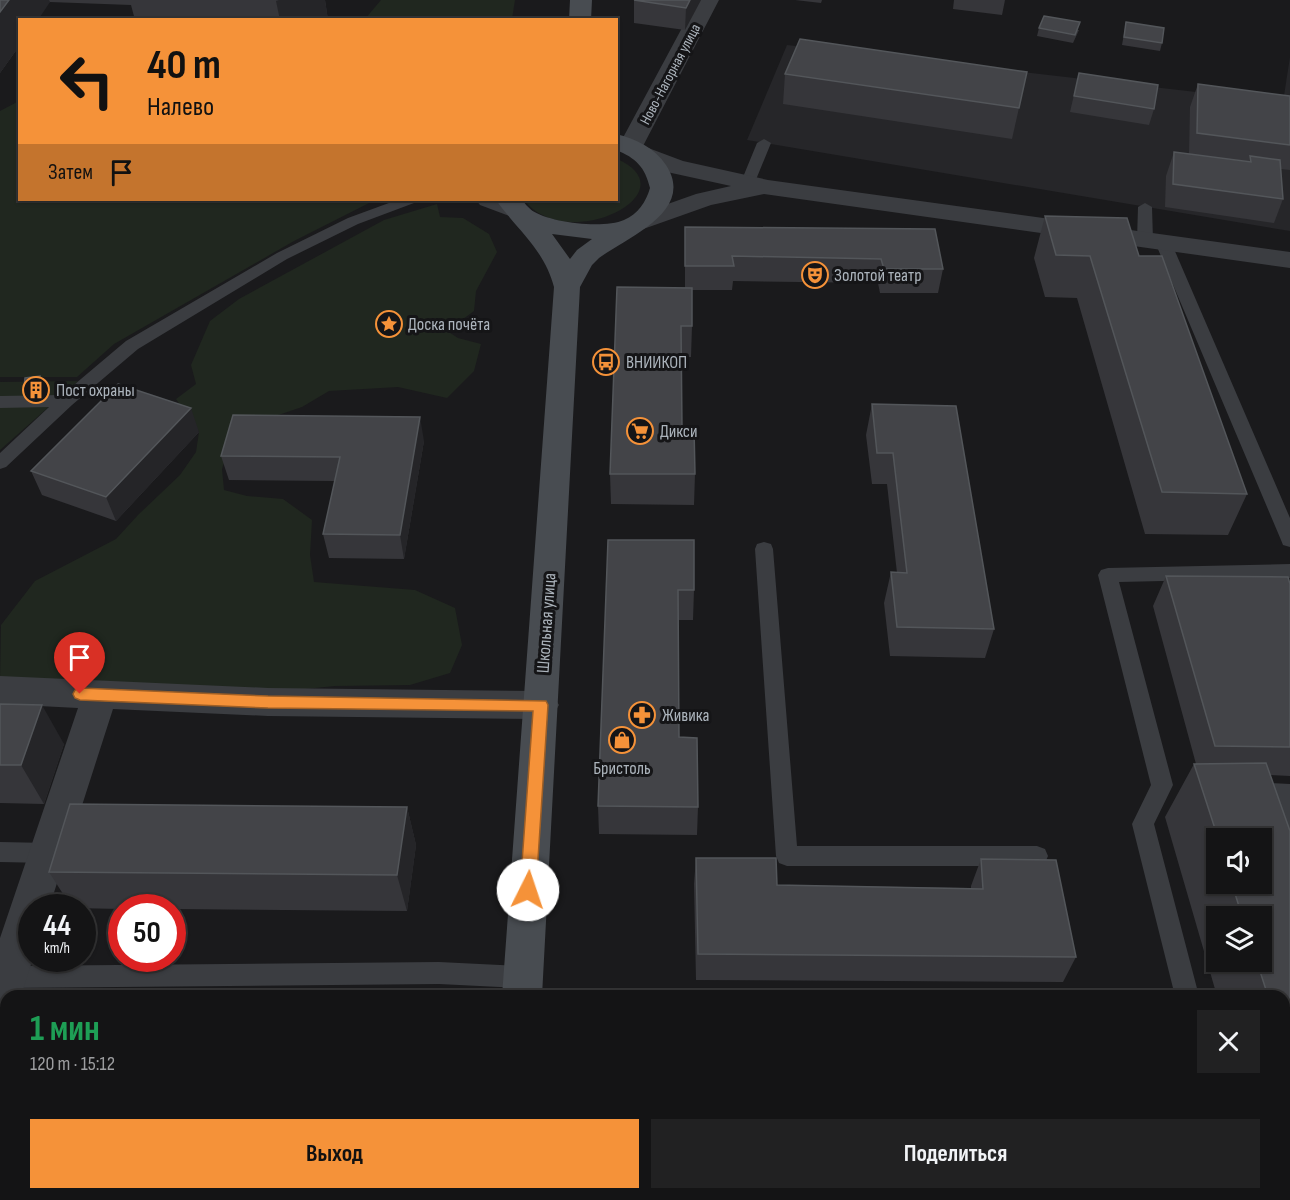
<!DOCTYPE html>
<html lang="ru">
<head>
<meta charset="utf-8">
<style>
	:root { --surface:#141415; --page:#212122; --text:#f1f3f6; --muted:#9d9ea0; --line:#333334; --accent:#f59239 }
	body { margin:0; font-family:"Sofia Sans Condensed",sans-serif; background:var(--page); color:var(--text); height:100vh; display:flex; flex-direction:column; font-size:22px; white-space:nowrap }
	* { box-sizing:border-box; margin:0 }
	p { font-size:20px; color:var(--muted) }
	.icon { flex:none; width:33px; height:33px; fill:none; stroke:currentColor; stroke-width:2; stroke-linecap:round; stroke-linejoin:round }
	.map { position:relative; flex:1; overflow:hidden }
	.side { position:absolute; left:0px; top:990px; width:1290px; height:210px; display:flex; flex-direction:column; background:var(--surface); border-radius:18px 18px 0 0; box-shadow:0 2px 4px #0004,0 0 0 2px var(--line) }
	.side>* { flex:none }
	.guide { position:absolute; left:18px; top:18px; width:600px; height:183px; border-radius:0px; box-shadow:0 2px 4px #0004,0 0 0 2px var(--line); background:#f59239; color:#111; overflow:hidden }
	.fabs { position:absolute; left:1206px; top:828px; display:grid; gap:12px }
	.fabs a { display:grid; place-items:center; width:66px; height:66px; border-radius:0px; background:var(--surface); box-shadow:0 2px 4px #0004,0 0 0 2px var(--line); font-size:30px }
	.speed { position:absolute; left:18px; top:894px; display:flex; gap:12px; font-size:30px; font-weight:700; text-align:center }
	.speed>* { display:grid; place-content:center; width:78px; height:78px; border-radius:50%; background:var(--surface); box-shadow:0 2px 4px #0004,0 0 0 2px var(--line); line-height:1 }
	.speed small { font-size:15px; font-weight:400 }
	.speed .limit { border:9px solid #d22; background:#fff; color:#111 }
	.pin { position:absolute; display:grid; place-items:center; width:51px; height:51px; color:#fff; margin:-62px -26px; border-radius:50% 50% 50% 0; rotate:-45deg; box-shadow:0 0 6px #0007 }
	.pin .icon { rotate:45deg }
	.me { position:absolute; width:66px; margin:-33px; rotate:4deg; stroke-linejoin:round; filter:drop-shadow(0 0 4px #0008) }
	.turn { display:flex; align-items:center; gap:21px; height:126px; padding:0 30px; font-size:27px }
	.turn .icon { width:78px; height:78px; stroke-width:2.5 }
	.turn b { display:block; font-size:42px; line-height:51px }
	.then { display:flex; align-items:center; height:57px; padding:0 30px; background:#0003; gap:12px; font-size:22px }
	.round { display:grid; place-items:center; flex:none; width:63px; height:63px; border-radius:0px; background:var(--page) }
	.overview { display:flex; align-items:center; justify-content:space-between; height:102px; padding:0 30px }
	h1 { font-size:36px; font-weight:700; line-height:45px; color:#1e9e55 }
	.cta { display:flex; gap:12px; margin-top:auto; padding:12px 30px }
	.cta a { flex:1; height:69px; border-radius:0px; background:var(--accent); color:#111; font-size:24px; font-weight:700; line-height:69px; text-align:center }
	.cta a+a { background:var(--page); color:var(--text) }
	.map>svg:first-child { display:block }
</style>
</head>
<body>
<div class="map">
<svg width="1290" height="1200" viewBox="0 0 1290 1200">
	<rect width="100%" height="100%" fill="#1a1a1c"/>
	<path fill="#262629" d="M 787,45 L 1283,102 L 1290,57 L 1290,231 L 747,140 Z"/>
	<path fill="#20271f" d="M 381,0 L 515,0 L 512,19 L 365,19 Z
		M 19,101 L 20,200 L 375,200 L 294,241 L 114,344 L 77,377 L 0,377 L 0,111 Z
		M 617,159 C 692,192 568,256 524,200 L 616,200 Z
		M 437,204 L 440,217 L 463,218 L 489,234 L 497,252 L 476,291 L 474,311 L 447,331 L 458,338 L 481,344 L 474,371 L 447,398 L 398,387 L 329,391 L 302,407 L 234,430 L 222,469 L 224,490 L 247,496 L 283,499 L 312,520 L 310,555 L 314,582 L 415,590 L 455,608 L 462,645 L 450,673 L 410,685 L 335,686 L 285,691 L 0,682 L 1,625 L 35,581 L 116,539 L 138,515 L 180,475 L 196,452 L 199,432 L 176,399 L 196,384 L 191,365 L 210,321 L 239,299 L 384,220 Z
		M 78,381 L 0,450 L 0,382 Z"/>
	<g fill="none" stroke-linecap="round" stroke-linejoin="round">
		<path fill="#3b3d41" fill-rule="evenodd" d="M 764,139 L 771,143 L 755,182 L 753,185 L 743,185 L 741,182 L 757,143 Z
			M 397,200 L 416,200 L 414,203 L 358,224 L 287,259 L 138,349 L 72,405 L 6,467 L 0,469 L 0,453 L 49,407 L 0,408 L 0,396 L 62,395 L 126,341 L 277,253 L 348,218 Z
			M 1145,203 L 1152,207 L 1153,240 L 1145,245 L 1137,240 L 1138,207 Z
			M 1163,237 L 1171,242 L 1290,518 L 1290,547 L 1283,545 L 1281,540 L 1155,242 Z
			M 764,542 L 771,544 L 773,549 L 797,846 L 1037,846 L 1045,849 L 1048,856 L 1045,863 L 1037,866 L 787,866 L 779,863 L 776,856 L 755,549 L 757,544 Z
			M 1290,564 L 1290,578 L 1119,582 L 1173,785 L 1154,824 L 1199,996 L 1175,996 L 1132,824 L 1151,785 L 1098,575 L 1101,570 L 1108,568 Z
			M 1251,782 L 1290,784 L 1290,831 L 1282,828 L 1272,801 L 1243,798 L 1240,791 L 1243,784 Z
			M 0,842 L 48,843 L 56,846 L 59,853 L 56,860 L 48,863 L 0,862 Z
			M 439,962 L 523,966 L 531,969 L 535,977 L 531,985 L 523,988 L 439,984 L 7,988 L 0,985 L 0,969 L 7,966 Z
			M 1224,1194 L 1250,1194 L 1251,1200 L 1225,1200 Z"/>
		<path fill="#3b3d41" fill-rule="evenodd" d="M 697,0 L 719,0 L 643,146 L 683,161 L 768,180 L 1290,252 L 1290,268 L 764,194 L 711,205 L 649,227 L 640,230 L 631,227 L 627,222 L 631,217 L 696,194 L 731,186 L 667,172 L 633,158 L 631,154 L 621,152 L 618,147 Z
			M 476,200 C 493,198 522,196 533,212 L 529,217 L 520,220 L 480,205 Z
			M 0,676 L 268,688 L 541,691 L 553,695 L 559,705 L 553,715 L 541,719 L 268,716 L 113,709 L 49,908 L 32,908 L 33,958 L 21,996 L 6,996 L 6,1015 L 0,1017 L 0,938 L 78,708 L 0,704 Z"/>
		<path fill="#484c51" fill-rule="evenodd" d="M 570,0 L 592,0 L 591,20 L 569,20 Z
			M 616,134 C 636,139 655,148 666,165 C 696,211 628,237 599,258 L 592,265 L 580,287 L 542,996 L 502,996 L 554,287 C 544,249 518,231 496,200 L 522,200 C 525,203 528,208 531,210 C 550,223 603,229 624,220 C 638,214 646,202 650,188 C 645,167 636,158 616,150 ZM 552,234 L 592,239 L 577,250 L 570,259 Z
			M 487,1194 L 531,1194 L 531,1200 L 487,1200 Z"/>
	</g>
	<path fill="#36363a" fill-rule="evenodd" d="M 0,0 L 325,0 L 328,20 L 135,20 L 131,5 L 50,2 L 20,20 L 20,45 L 0,73 Z
		M 634,0 L 701,0 L 685,30 L 634,23 Z
		M 795,0 L 822,0 L 821,3 Z
		M 954,0 L 1005,0 L 1002,15 L 953,9 Z
		M 1126,22 L 1162,43 L 1160,51 L 1122,45 Z
		M 1039,28 L 1079,30 L 1073,43 L 1037,36 Z
		M 1027,72 L 1012,139 L 783,104 L 785,74 Z
		M 1079,73 L 1154,109 L 1149,125 L 1070,112 Z
		M 1198,84 L 1290,96 L 1290,170 L 1281,169 L 1283,199 L 1274,223 L 1165,207 L 1166,176 L 1174,152 L 1189,154 L 1190,107 Z
		M 1045,216 L 1139,256 L 1247,494 L 1228,535 L 1145,534 L 1077,298 L 1045,297 L 1034,258 Z
		M 685,227 L 943,269 L 938,293 L 880,293 L 878,283 L 733,281 L 732,290 L 692,290 L 692,326 L 691,357 L 681,357 L 682,428 L 695,474 L 694,505 L 611,504 L 610,474 L 685,288 Z
		M 44,384 L 43,394 L 28,396 L 24,387 Z
		M 872,404 L 994,629 L 985,658 L 890,656 L 884,603 L 891,572 L 897,573 L 887,484 L 872,484 L 866,435 Z
		M 199,432 L 116,521 L 42,495 L 31,471 Z
		M 424,441 L 404,559 L 329,558 L 323,534 L 335,481 L 229,480 L 221,456 Z
		M 608,540 L 694,590 L 693,620 L 678,620 L 679,737 L 698,807 L 697,835 L 599,834 L 598,806 Z
		M 1166,576 L 1290,584 L 1290,776 L 1270,775 L 1290,831 L 1290,1200 L 1277,1200 L 1275,1194 L 1284,1194 L 1284,996 L 1217,996 L 1165,817 L 1194,764 L 1196,764 L 1153,606 ZM 1216,838 L 1262,838 L 1262,884 L 1216,884 ZM 1216,916 L 1262,916 L 1262,962 L 1216,962 Z
		M 0,704 L 64,744 L 44,804 L 0,803 Z
		M 407,807 L 416,845 L 407,911 L 172,909 L 172,908 L 122,908 L 122,909 L 72,908 L 49,872 Z
		M 696,858 L 777,885 L 971,888 L 971,886 L 981,859 L 1076,957 L 1063,982 L 696,980 L 694,884 Z
		M 974,1194 L 1101,1194 L 1102,1200 L 975,1200 Z"/>
	<path fill="#252528" d="M 9,0 L 49,0 L 50,2 L 38,20 L 20,20 L 20,45 L 0,73 L 0,12 Z
		M 279,0 L 325,0 L 328,20 L 280,20 L 276,1 Z
		M 690,0 L 701,0 L 685,30 L 686,8 Z
		M 40,376 L 44,384 L 43,394 L 39,386 Z
		M 191,408 L 199,432 L 116,521 L 106,497 Z
		M 420,417 L 424,441 L 404,559 L 400,535 Z
		M 42,705 L 64,744 L 44,804 L 21,765 Z
		M 407,807 L 416,845 L 407,911 L 397,875 Z
		M 351,1194 L 368,1194 L 367,1200 L 350,1200 Z"/>
	<path fill="#434448" stroke="#53565a" stroke-width="1.5" d="M 0,0 L 9,0 L 0,12 Z
		M 634,0 L 690,0 L 686,8 Z
		M 1044,16 L 1080,22 L 1075,35 L 1039,28 Z
		M 1126,22 L 1164,28 L 1162,43 L 1124,37 Z
		M 800,39 L 1027,72 L 1019,108 L 785,74 Z
		M 1079,73 L 1158,85 L 1154,109 L 1074,96 Z
		M 1198,84 L 1290,96 L 1290,145 L 1197,133 Z
		M 1174,152 L 1251,162 L 1250,156 L 1280,160 L 1283,199 L 1173,184 Z
		M 1045,216 L 1127,218 L 1139,256 L 1162,256 L 1247,494 L 1162,492 L 1090,256 L 1056,255 Z
		M 685,227 L 935,229 L 943,269 L 884,269 L 881,259 L 732,256 L 734,266 L 685,266 Z
		M 617,287 L 692,288 L 692,326 L 681,326 L 682,428 L 694,428 L 695,474 L 610,474 Z
		M 40,376 L 39,386 L 24,387 L 25,378 Z
		M 118,384 L 191,408 L 106,497 L 31,471 Z
		M 872,404 L 956,406 L 994,629 L 897,627 L 891,572 L 907,573 L 893,453 L 877,453 Z
		M 233,415 L 420,417 L 400,535 L 323,534 L 340,457 L 221,456 Z
		M 608,540 L 694,540 L 694,590 L 678,590 L 679,737 L 697,738 L 698,807 L 598,806 Z
		M 1166,576 L 1288,577 L 1290,584 L 1290,747 L 1215,746 Z
		M 0,704 L 42,705 L 21,765 L 0,765 Z
		M 1266,763 L 1290,831 L 1290,1067 L 1284,1048 L 1284,996 L 1268,996 L 1257,962 L 1262,962 L 1262,916 L 1242,916 L 1232,884 L 1262,884 L 1262,838 L 1218,838 L 1194,764 Z
		M 70,804 L 407,807 L 397,875 L 49,872 Z
		M 696,858 L 776,858 L 777,885 L 983,889 L 981,859 L 1056,860 L 1076,957 L 698,954 Z
		M 0,1128 L 6,1128 L 6,1194 L 351,1194 L 350,1200 L 0,1200 Z
		M 719,1194 L 832,1194 L 832,1200 L 719,1200 Z
		M 985,1194 L 1101,1194 L 1102,1200 L 986,1200 Z"/>
	<path fill="#f59239" stroke="#9f5f25" stroke-width="1.5" d="M 80,688 L 268,696 L 546,701 L 548,705 L 536,890 L 534,895 L 528,897 L 523,895 L 520,890 L 533,711 L 268,708 L 80,700 L 75,698 L 73,694 L 75,690 Z"/>
	<defs>
		<symbol id="theatre-ring" viewBox="-11 -11 22 22"><circle r="9.5" fill="#151517" stroke="#f59239" stroke-width="1.5"/><path d="M-5-5.5Q0-4 5-5.5V0Q5 5 0 6Q-5 5-5 0ZM-3.3-2.5H-1v1.5H-3.3ZM1-2.5H3.3v1.5H1ZM-2.8 1Q0 5.5 2.8 1Z" fill="#f59239"/></symbol>
		<symbol id="sight-ring" viewBox="-11 -11 22 22"><circle r="9.5" fill="#151517" stroke="#f59239" stroke-width="1.5"/><path d="M0-6L1.8-2.2L6-1.7L2.9 1.2L3.7 5.4L0 3.3L-3.7 5.4L-2.9 1.2L-6-1.7L-1.8-2.2Z" fill="#f59239"/></symbol>
		<symbol id="bus-ring" viewBox="-11 -11 22 22"><circle r="9.5" fill="#151517" stroke="#f59239" stroke-width="1.5"/><path d="M-5-6H5V4H4V6H2V4H-2V6H-4V4H-5ZM-3.5-4V0h7V-4ZM-3.5 1.2v1.5H-2V1.2ZM2 1.2v1.5H3.5V1.2Z" fill="#f59239"/></symbol>
		<symbol id="building-ring" viewBox="-11 -11 22 22"><circle r="9.5" fill="#151517" stroke="#f59239" stroke-width="1.5"/><path d="M-4-6H4V6H1V3H-1V6H-4ZM-2.5-4.3h1.7v1.8h-1.7ZM.8-4.3h1.7v1.8H.8ZM-2.5-1h1.7V.8h-1.7ZM.8-1h1.7V.8H.8Z" fill="#f59239"/></symbol>
		<symbol id="supermarket-ring" viewBox="-11 -11 22 22"><circle r="9.5" fill="#151517" stroke="#f59239" stroke-width="1.5"/><path d="M-6-5.5h2.5l.6 2H6L4.5 2H-2.5L-4.4-4H-6ZM-1.5 3.2a1.3 1.3 0 1 0 .1 0ZM3 3.2a1.3 1.3 0 1 0 .1 0Z" fill="#f59239"/></symbol>
		<symbol id="pharmacy-ring" viewBox="-11 -11 22 22"><circle r="9.5" fill="#151517" stroke="#f59239" stroke-width="1.5"/><path d="M-2-6h4v4h4v4h-4v4h-4v-4h-4v-4h4Z" fill="#f59239"/></symbol>
		<symbol id="shop-ring" viewBox="-11 -11 22 22"><circle r="9.5" fill="#151517" stroke="#f59239" stroke-width="1.5"/><path d="M-5-2.5h2.3a2.7 3.5 0 0 1 5.4 0H5L5.5 6h-11ZM-1.5-2.5h3a1.5 2.3 0 0 0-3 0Z" fill="#f59239"/></symbol>
	</defs>
	<g fill-rule="evenodd">
		<use href="#theatre-ring" x="800" y="260" width="30" height="30"/>
		<use href="#sight-ring" x="374" y="309" width="30" height="30"/>
		<use href="#bus-ring" x="591" y="347" width="30" height="30"/>
		<use href="#building-ring" x="21" y="375" width="30" height="30"/>
		<use href="#supermarket-ring" x="625" y="416" width="30" height="30"/>
		<use href="#pharmacy-ring" x="627" y="700" width="30" height="30"/>
		<use href="#shop-ring" x="607" y="725" width="30" height="30"/>
	</g>
	<g text-anchor="middle" stroke-width="6" stroke-linejoin="round" paint-order="stroke">
		<g font-size="15" fill="#acb4bc" stroke="#151517">
			<text transform="translate(670 74) rotate(-62)" y="5">Ново-Нагорная улица</text>
		</g>
		<g font-size="18" fill="#acb4bc" stroke="#151517" text-anchor="start">
			<text x="834" y="281">Золотой театр</text>
			<text x="408" y="330">Доска почёта</text>
			<text x="626" y="368">ВНИИКОП</text>
			<text x="56" y="396">Пост охраны</text>
			<text x="660" y="437">Дикси</text>
			<text x="662" y="721">Живика</text>
			<text x="622" y="774" text-anchor="middle">Бристоль</text>
		</g>
		<g font-size="18" fill="#acb4bc" stroke="#151517">
			<text transform="translate(546 623) rotate(-86)" y="6">Школьная улица</text>
		</g>
	</g>
</svg>
<div class="fabs">
<a><svg class="icon" aria-label="sound" viewBox="0 0 24 24"><path d="M4 9h4l5-4v14l-5-4H4zM17 9q2 3 0 6"/></svg></a>
<a><svg class="icon" aria-label="layers" viewBox="0 0 24 24"><path d="M12 4l9 5-9 5-9-5zM3 14l9 5 9-5"/></svg></a>
</div>
<div class="speed"><div>44<small>km/h</small></div><div class="limit">50</div></div>
<div class="pin" style="left:80px;top:694px;background:#d93025"><svg class="icon" aria-label="arrive" viewBox="0 0 24 24"><path d="M6 21V4h12l-3 4 3 4H6"/></svg></div>
<svg class="me" style="left:528px;top:890px" viewBox="-20 -20 40 40"><circle r="19" fill="#fff"/><path d="M0-13L10 11 0 6-10 11z" fill="#f59239"/></svg>
<div class="guide">
<div class="turn"><svg class="icon" aria-label="left" viewBox="0 0 24 24"><path d="M17 20v-9H6M10 6l-5 5 5 5"/></svg><div><b>40 m</b>Налево</div></div>
<div class="then">Затем<svg class="icon" aria-label="arrive" viewBox="0 0 24 24"><path d="M6 21V4h12l-3 4 3 4H6"/></svg></div>
</div>
<section class="side">
<div class="overview"><div><h1>1 мин</h1><p>120 m · 15:12</p></div><a class="round"><svg class="icon" aria-label="close" viewBox="0 0 24 24"><path d="M6 6l12 12M18 6L6 18"/></svg></a></div>
<div class="cta"><a>Выход</a><a>Поделиться</a></div>
</section>
</div>
</body>
</html>
